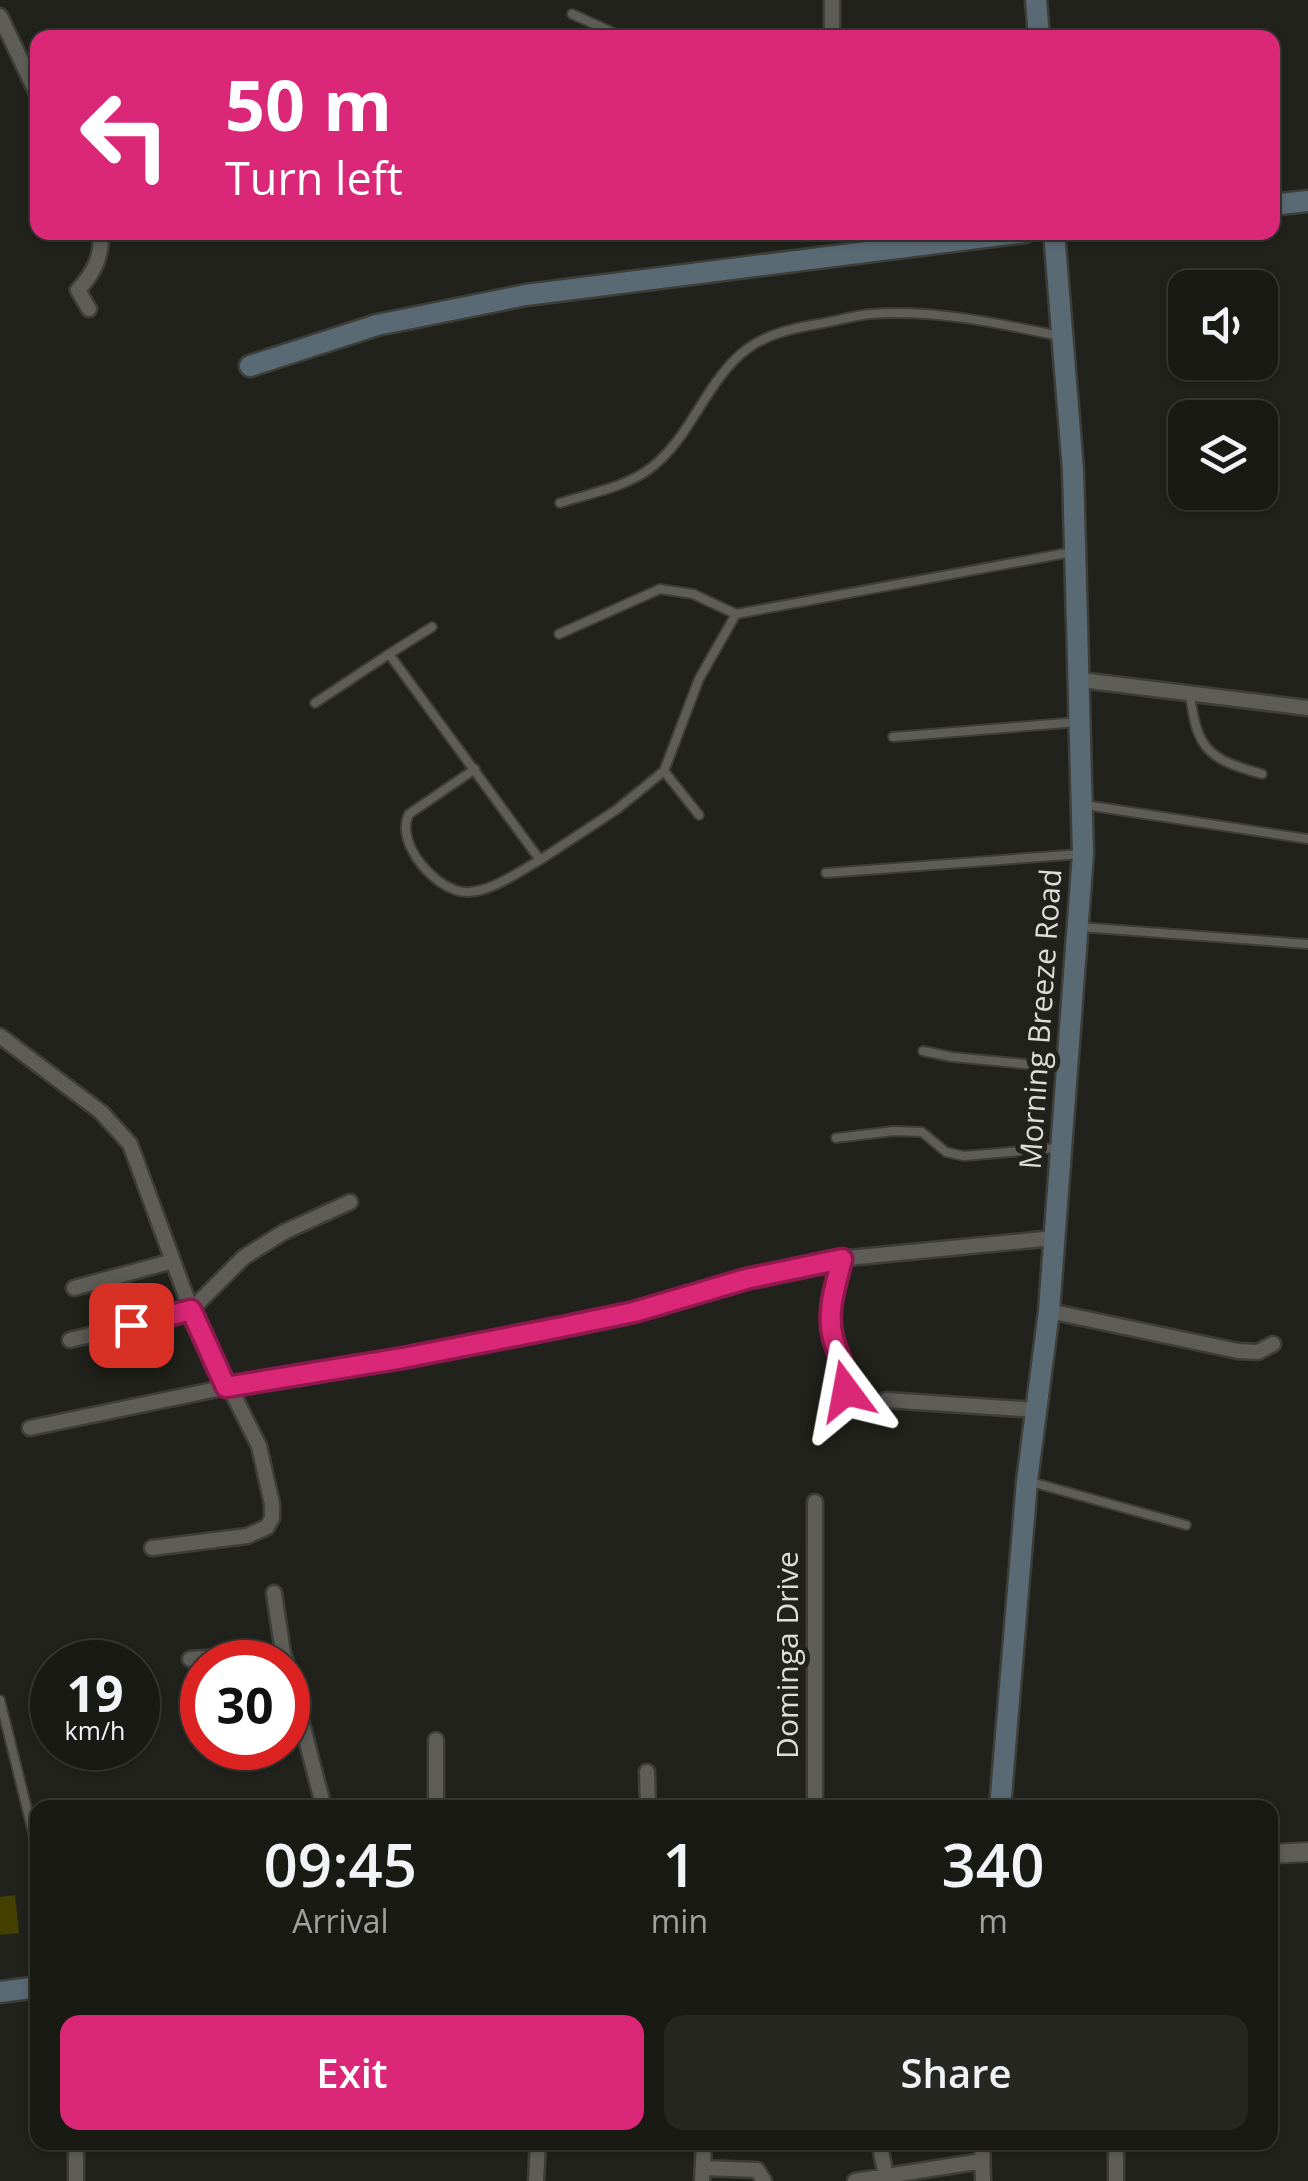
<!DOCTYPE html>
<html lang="en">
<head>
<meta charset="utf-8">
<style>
	:root { --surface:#1a1a15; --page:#272722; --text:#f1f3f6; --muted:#9fa1a0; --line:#383834; --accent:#db2777 }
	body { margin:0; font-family:"Open Sans",sans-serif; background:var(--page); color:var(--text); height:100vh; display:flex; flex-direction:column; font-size:38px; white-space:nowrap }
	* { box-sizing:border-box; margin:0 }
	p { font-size:32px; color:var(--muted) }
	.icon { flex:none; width:55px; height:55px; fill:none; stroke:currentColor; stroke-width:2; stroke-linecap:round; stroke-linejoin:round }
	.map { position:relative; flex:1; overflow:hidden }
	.panel { position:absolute; left:30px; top:1800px; width:1248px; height:350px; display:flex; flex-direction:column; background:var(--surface); border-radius:20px; box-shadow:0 2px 8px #0004,0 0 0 2px var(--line) }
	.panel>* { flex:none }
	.hud { position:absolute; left:30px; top:30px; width:1250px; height:210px; border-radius:20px; box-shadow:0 2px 8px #0004,0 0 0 2px var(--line); background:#db2777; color:#fff; overflow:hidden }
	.buttons { position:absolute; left:1168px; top:270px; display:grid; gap:20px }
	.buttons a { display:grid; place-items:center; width:110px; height:110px; border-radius:20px; background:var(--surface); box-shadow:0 2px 8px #0004,0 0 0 2px var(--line); font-size:50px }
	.speed { position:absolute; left:30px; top:1640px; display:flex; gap:20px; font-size:50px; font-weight:700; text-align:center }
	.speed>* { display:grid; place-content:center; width:130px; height:130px; border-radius:50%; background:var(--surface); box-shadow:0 2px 8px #0004,0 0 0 2px var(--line); line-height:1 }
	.speed small { font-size:25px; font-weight:400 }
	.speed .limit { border:15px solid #d22; background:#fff; color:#111 }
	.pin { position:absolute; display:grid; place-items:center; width:85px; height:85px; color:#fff; margin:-42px; border-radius:20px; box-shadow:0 5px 15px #0006 }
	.me { position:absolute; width:110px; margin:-55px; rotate:347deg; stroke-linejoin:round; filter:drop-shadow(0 0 8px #0008) }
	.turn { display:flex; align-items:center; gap:35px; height:210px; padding:0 30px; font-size:45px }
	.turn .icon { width:130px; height:130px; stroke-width:2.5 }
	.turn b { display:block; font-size:70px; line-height:85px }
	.eta { display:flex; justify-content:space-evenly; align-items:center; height:170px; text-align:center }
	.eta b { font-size:60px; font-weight:600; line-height:70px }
	.primary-button { display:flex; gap:20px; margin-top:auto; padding:20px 30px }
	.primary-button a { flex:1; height:115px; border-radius:20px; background:var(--accent); color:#fff; font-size:40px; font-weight:600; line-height:115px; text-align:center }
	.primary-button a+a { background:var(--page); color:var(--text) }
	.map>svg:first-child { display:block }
</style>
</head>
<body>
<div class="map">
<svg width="1308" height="2181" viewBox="0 0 1308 2181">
	<rect width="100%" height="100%" fill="#22221c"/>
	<path fill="#444000" d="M 15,1895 L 19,1933 L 0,1935 L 0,1897 Z"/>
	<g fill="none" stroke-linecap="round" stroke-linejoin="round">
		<defs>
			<path id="service" d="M 572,14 L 625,38
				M 560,503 C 591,493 627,487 652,467 C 692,436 706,380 747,349 C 767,334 794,328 818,324 C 835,321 853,316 870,314 C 933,309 998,323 1059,336
				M 559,634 L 660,589 L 693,594 L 736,614 L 1072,552
				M 389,654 L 432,627
				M 1190,694 C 1197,750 1208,759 1262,774
				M 315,703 L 389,654 L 540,860 L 616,810 L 664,771
				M 893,737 L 1078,722
				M 475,769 L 409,814 C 394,843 437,893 468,892 C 493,891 518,872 540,860
				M 1085,805 L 1308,839
				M 699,815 L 664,771 L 699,679 L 736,614
				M 826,873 L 1081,854
				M 1080,927 L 1308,944
				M 923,1051 L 952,1057 L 1067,1068
				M 836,1138 L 894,1131 L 922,1132 L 946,1152 L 964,1156 L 1057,1148
				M 1031,1482 L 1186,1525
				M 0,1700 L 38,1853"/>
			<path id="minor" d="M 832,0 L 832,32
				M 0,16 L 38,96
				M 89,309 L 78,290 C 94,273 102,257 101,232
				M 1081,680 L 1308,708
				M 0,1036 L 101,1112 L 130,1144 L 191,1310 L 259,1446 L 272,1504 L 272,1518 L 267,1527 L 247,1536 L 152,1548
				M 842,1259 C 836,1284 826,1312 833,1338 C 839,1359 846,1367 846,1391
				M 74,1288 L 173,1261
				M 1049,1311 L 1238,1351 L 1258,1352 L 1273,1344
				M 70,1340 L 191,1310 L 244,1257 L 284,1232 L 350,1202
				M 886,1400 L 1037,1410
				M 30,1428 L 227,1387 L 403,1358 L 562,1327 L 635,1311 L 746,1279 L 848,1258 L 1054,1238
				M 815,1502 L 815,1808
				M 274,1593 L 283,1653
				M 190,1659 L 283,1653 L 286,1662
				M 288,1670 L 324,1808
				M 647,1772 L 648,1808
				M 436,1808 L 436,1740
				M 879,2142 L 886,2176
				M 982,2142 L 983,2181
				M 1116,2142 L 1116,2181
				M 703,2168 L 757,2170 L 764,2181
				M 76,2181 L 76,2142
				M 536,2181 L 538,2142
				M 702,2181 L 704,2142
				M 855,2181 L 982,2161"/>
			<path id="tertiary" d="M 1270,1854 L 1308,1852"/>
			<path id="secondary" d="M 1036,0 L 1039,38
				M 1272,205 L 1308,201
				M 250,366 L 377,325 L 526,295 L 1025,232
				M 1000,1808 L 1027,1481 L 1049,1311 L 1083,854 L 1073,470 L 1054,232
				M 0,1992 L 38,1987"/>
		</defs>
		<use href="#service" stroke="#3d3d39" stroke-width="12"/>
		<use href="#minor" stroke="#3d3d39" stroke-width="19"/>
		<use href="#tertiary" stroke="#3d3d39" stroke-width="22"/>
		<use href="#secondary" stroke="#3d3d39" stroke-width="25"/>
		<use href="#service" stroke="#5e5d57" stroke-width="8"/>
		<use href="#minor" stroke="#5e5d57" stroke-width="14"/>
		<use href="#tertiary" stroke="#5e5d57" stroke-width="18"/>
		<use href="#secondary" stroke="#5a6a74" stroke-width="20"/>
	</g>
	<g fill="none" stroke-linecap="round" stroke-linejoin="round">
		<defs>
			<path id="route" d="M 131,1325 L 191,1310 L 226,1387 L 403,1358 L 562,1327 L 634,1312 L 746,1279 L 842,1259 C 836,1284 826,1312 833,1338 C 839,1359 846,1367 846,1391"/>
		</defs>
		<use href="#route" stroke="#8e194d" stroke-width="25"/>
		<use href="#route" stroke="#db2777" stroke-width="18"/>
	</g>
	<g text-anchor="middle" stroke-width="10" stroke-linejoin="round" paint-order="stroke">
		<g font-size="30" fill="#ddddd9" stroke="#22221c">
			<text transform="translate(1041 1019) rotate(-86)" y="10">Morning Breeze Road</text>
			<text transform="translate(788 1655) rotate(-90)" y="10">Dominga Drive</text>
		</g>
	</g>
</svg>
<div class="buttons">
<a><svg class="icon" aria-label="sound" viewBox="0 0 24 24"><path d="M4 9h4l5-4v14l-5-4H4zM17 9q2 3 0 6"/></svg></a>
<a><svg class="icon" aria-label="layers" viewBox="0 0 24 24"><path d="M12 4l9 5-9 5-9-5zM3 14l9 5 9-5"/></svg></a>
</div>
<div class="speed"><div>19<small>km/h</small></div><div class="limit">30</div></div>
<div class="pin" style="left:131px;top:1325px;background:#d93025"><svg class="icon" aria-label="arrive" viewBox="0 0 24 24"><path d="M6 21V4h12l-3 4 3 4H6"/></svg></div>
<svg class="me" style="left:846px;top:1391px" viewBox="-20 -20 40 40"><path d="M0-17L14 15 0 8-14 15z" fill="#db2777" stroke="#fff" stroke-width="4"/></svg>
<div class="hud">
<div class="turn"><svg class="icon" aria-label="left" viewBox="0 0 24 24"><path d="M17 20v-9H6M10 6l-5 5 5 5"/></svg><div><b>50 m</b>Turn left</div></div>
</div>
<section class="panel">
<div class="eta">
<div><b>09:45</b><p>Arrival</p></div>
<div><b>1</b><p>min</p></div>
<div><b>340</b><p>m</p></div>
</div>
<div class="primary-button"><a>Exit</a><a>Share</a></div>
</section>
</div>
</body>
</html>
